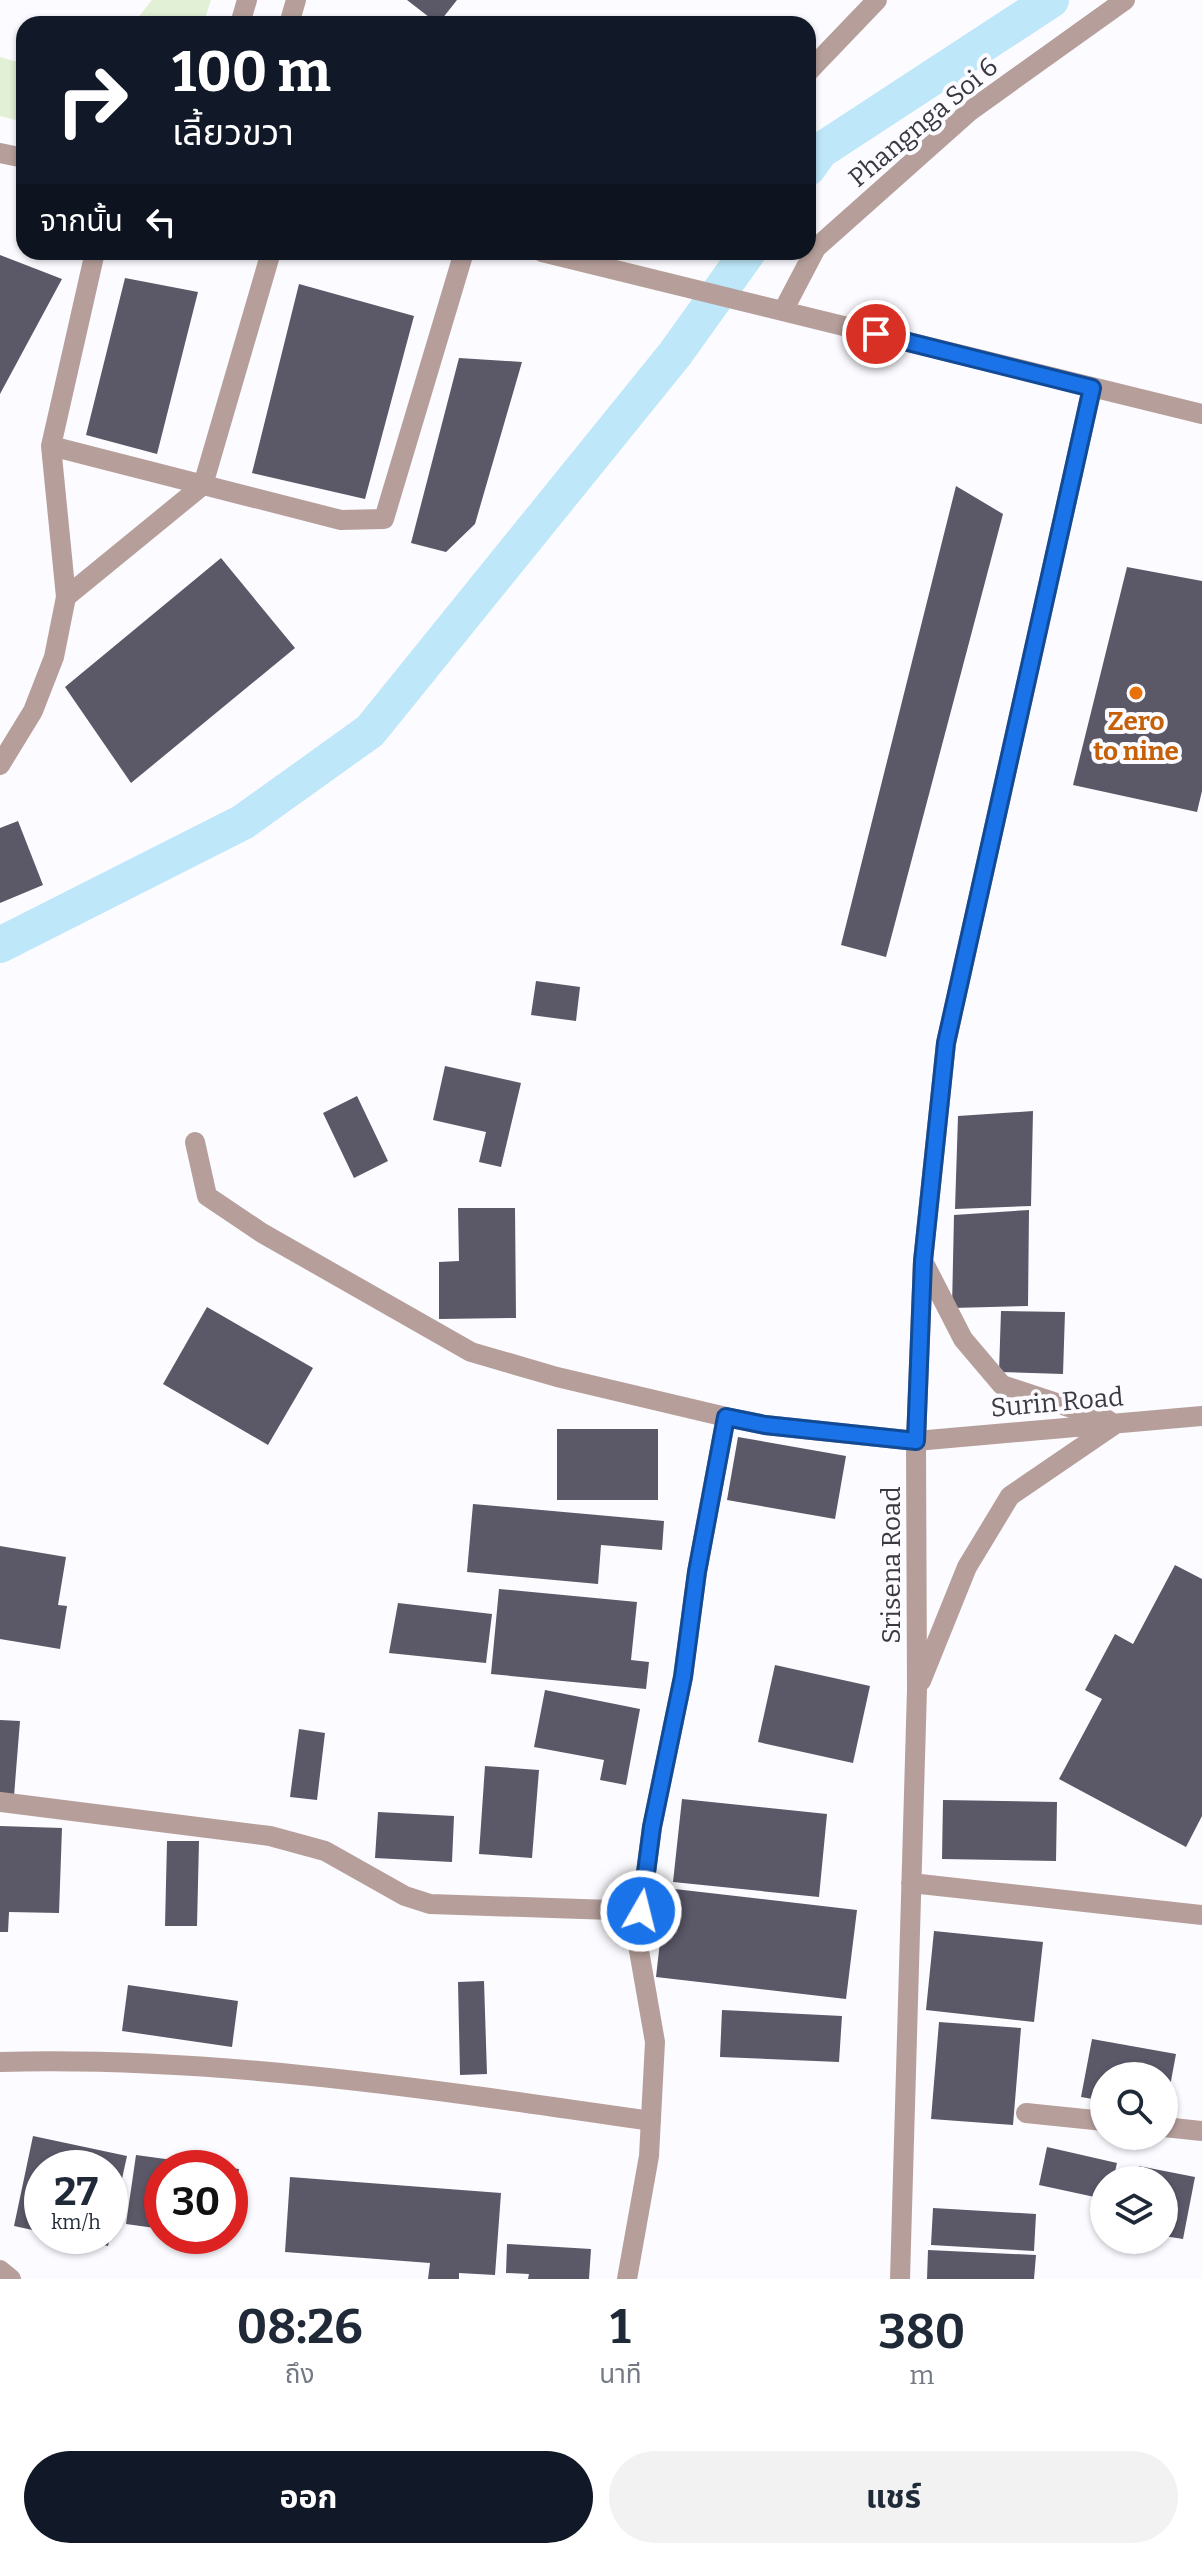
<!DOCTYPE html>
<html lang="th">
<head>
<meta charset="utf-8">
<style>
	:root { --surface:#fff; --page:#f2f2f3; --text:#1f2937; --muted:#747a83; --accent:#111827 }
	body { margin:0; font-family:Bitter,"Noto Sans Thai",serif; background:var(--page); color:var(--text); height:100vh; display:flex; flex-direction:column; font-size:30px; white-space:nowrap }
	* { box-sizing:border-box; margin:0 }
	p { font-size:26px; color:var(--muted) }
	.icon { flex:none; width:44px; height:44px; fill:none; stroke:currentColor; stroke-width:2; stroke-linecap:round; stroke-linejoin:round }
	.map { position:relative; height:2279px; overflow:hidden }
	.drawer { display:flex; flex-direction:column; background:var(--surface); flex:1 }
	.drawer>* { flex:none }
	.guide { position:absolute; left:16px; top:16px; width:800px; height:244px; border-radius:24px; box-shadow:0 2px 6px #0004; background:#111827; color:#fff; overflow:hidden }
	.controls { position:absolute; left:1090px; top:2062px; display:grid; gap:16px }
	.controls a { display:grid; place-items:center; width:88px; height:88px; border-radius:50%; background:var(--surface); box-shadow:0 2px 6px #0004; font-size:40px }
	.speed { position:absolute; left:24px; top:2150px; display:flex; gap:16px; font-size:40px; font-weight:700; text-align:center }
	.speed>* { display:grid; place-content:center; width:104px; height:104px; border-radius:50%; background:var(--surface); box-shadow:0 2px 6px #0004; line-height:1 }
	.speed small { font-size:20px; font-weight:400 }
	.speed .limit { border:12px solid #d22; background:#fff; color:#111 }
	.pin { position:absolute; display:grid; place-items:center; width:68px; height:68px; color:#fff; margin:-34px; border:4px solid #fff; border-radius:50%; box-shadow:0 2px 8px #0007 }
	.me { position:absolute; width:88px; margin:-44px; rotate:8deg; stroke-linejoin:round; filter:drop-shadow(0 0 6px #0008) }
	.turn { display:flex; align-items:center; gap:28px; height:168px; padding:0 24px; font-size:36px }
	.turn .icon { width:104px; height:104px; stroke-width:2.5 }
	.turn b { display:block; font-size:56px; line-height:68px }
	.then { display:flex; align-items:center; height:76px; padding:0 24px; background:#0003; gap:16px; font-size:30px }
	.eta { display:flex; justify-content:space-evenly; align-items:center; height:136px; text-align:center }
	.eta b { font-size:48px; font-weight:700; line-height:56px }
	.button { display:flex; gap:16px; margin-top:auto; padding:16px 24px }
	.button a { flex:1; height:92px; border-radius:48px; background:var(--accent); color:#fff; font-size:32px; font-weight:700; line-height:92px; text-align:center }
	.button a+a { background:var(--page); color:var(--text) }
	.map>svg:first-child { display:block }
</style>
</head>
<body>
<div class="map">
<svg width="1202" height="2279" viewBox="0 0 1202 2279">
	<rect width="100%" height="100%" fill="#fcfbff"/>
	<path fill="#e2f0d5" d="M 152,0 L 211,0 L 203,24 L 133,24 Z
		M 0,57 L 24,64 L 24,122 L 0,116 Z"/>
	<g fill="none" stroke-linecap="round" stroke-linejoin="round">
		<path stroke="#bee7f9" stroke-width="36" d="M 808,168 L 820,151 L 1051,0
			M 0,945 L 243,822 L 370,731 L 675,354 L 748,252"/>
	</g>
	<path fill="#5b5868" d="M 407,0 L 457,0 L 438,24 Z
		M 0,255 L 62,279 L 0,394 Z
		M 125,278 L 198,292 L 157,454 L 86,435 Z
		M 299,284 L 414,316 L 365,499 L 252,473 Z
		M 459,358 L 522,362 L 475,524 L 446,552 L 411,543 Z
		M 956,486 L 1003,514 L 886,957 L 841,945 Z
		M 221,558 L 295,648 L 131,783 L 65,687 Z
		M 1127,567 L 1202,581 L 1202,791 L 1197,812 L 1073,785 Z
		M 18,821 L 43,885 L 0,903 L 0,828 Z
		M 536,981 L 580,987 L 576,1021 L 531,1015 Z
		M 445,1066 L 521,1083 L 501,1167 L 479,1162 L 486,1132 L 433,1120 Z
		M 357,1096 L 388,1161 L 354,1178 L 323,1113 Z
		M 1033,1111 L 1031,1206 L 955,1209 L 958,1116 Z
		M 458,1208 L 515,1208 L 516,1318 L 439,1319 L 439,1262 L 459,1261 Z
		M 1029,1210 L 1028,1306 L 952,1308 L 954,1215 Z
		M 207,1307 L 313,1368 L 268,1445 L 163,1384 Z
		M 1001,1311 L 1065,1312 L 1063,1374 L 999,1372 Z
		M 557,1429 L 658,1429 L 658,1500 L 557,1500 Z
		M 738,1437 L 846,1456 L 835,1519 L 727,1500 Z
		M 473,1504 L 664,1521 L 662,1550 L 601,1545 L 598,1584 L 467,1572 Z
		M 0,1546 L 66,1557 L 58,1605 L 67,1606 L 60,1649 L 0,1639 Z
		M 1175,1565 L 1202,1579 L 1202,1816 L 1186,1847 L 1059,1779 L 1102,1699 L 1085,1690 L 1115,1634 L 1133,1644 Z
		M 499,1589 L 637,1602 L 631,1660 L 649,1662 L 646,1689 L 491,1674 Z
		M 398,1603 L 492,1614 L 486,1663 L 389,1653 Z
		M 775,1665 L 870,1686 L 853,1763 L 758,1742 Z
		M 545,1690 L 640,1709 L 626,1785 L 600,1780 L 604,1760 L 534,1747 Z
		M 0,1720 L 20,1721 L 14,1796 L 0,1795 Z
		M 299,1729 L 325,1733 L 317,1800 L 290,1797 Z
		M 485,1766 L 539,1770 L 532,1858 L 479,1854 Z
		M 682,1799 L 827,1814 L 819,1897 L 673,1882 Z
		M 943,1800 L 1057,1802 L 1056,1861 L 942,1859 Z
		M 378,1812 L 454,1816 L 452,1862 L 375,1858 Z
		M 0,1826 L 62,1828 L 59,1913 L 9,1912 L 8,1932 L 0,1932 Z
		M 167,1841 L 199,1841 L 197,1926 L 165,1926 Z
		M 666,1888 L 857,1910 L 846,1999 L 656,1977 Z
		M 934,1931 L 1043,1942 L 1034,2022 L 926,2010 Z
		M 484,1981 L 487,2074 L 460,2075 L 458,1982 Z
		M 128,1985 L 238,2001 L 232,2047 L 122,2031 Z
		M 722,2010 L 842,2016 L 839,2062 L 720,2057 Z
		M 939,2022 L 1021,2028 L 1013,2125 L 931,2119 Z
		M 1092,2039 L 1176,2054 L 1166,2108 L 1164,2076 L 1104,2076 L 1104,2101 L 1081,2097 Z
		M 33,2136 L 127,2156 L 111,2229 L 110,2168 L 42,2168 L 42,2232 L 14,2226 Z
		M 1047,2147 L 1117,2163 L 1113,2180 L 1104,2180 L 1104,2199 L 1039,2185 Z
		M 136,2155 L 217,2166 L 217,2168 L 162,2168 L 162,2229 L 126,2224 Z
		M 1139,2166 L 1195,2177 L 1183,2239 L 1164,2236 L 1164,2180 L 1136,2180 Z
		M 230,2168 L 239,2169 L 232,2224 L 230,2224 Z
		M 290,2177 L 501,2193 L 495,2275 L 459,2273 L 459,2279 L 428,2279 L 430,2263 L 285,2252 Z
		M 933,2208 L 1036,2214 L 1034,2251 L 931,2245 Z
		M 66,2236 L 110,2236 L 108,2246 Z
		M 507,2244 L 591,2249 L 589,2279 L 528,2279 L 529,2274 L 506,2273 Z
		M 928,2250 L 1036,2255 L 1034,2279 L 927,2279 Z"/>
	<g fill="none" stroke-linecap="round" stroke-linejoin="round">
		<path stroke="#b69f9b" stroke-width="20" d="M 240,24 L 247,0
			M 289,24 L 296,0
			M 808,72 L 877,0
			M 0,153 L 24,158
			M 542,252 L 1202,414
			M 783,311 L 816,248 L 970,111 L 1125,0
			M 51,446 L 341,520 L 384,519 L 464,252
			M 66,597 L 203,485 L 271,252
			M 0,765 L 33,711 L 54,657 L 66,597 L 51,446 L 95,252
			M 195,1142 L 207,1196 L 262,1233 L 471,1352 L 557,1377 L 726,1417 L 765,1425 L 916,1441 L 1202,1416
			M 925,1265 L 963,1339 L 1002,1385 L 1108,1420
			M 921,1681 L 967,1567 L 1010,1496 L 1114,1425
			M 0,1802 L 270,1836 L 325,1851 L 405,1896 L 430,1904 L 641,1911
			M 911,1883 L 1202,1915
			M 0,2062 C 218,2056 436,2090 651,2121
			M 1026,2113 L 1104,2121
			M 1164,2127 L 1202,2131
			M 0,2270 L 11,2279
			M 627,2279 L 649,2156 L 655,2042 L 637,1939 L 652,1827 L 683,1677 L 697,1572 L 726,1417
			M 900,2279 L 917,1689 L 916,1441 L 923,1261 L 946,1043 L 1092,388"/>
	</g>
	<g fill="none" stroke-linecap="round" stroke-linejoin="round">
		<defs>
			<path id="route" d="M 641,1911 L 652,1827 L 683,1677 L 697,1572 L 726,1417 L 765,1425 L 916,1441 L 923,1261 L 946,1043 L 1092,388 L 876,334"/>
		</defs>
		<use href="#route" stroke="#114b97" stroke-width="20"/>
		<use href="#route" stroke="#1a73e8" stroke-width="14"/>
	</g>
	<circle fill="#e8710a" stroke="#fcfbff" stroke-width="3" cx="1136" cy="693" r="8"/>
	<g text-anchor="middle" stroke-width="8" stroke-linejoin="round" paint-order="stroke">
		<g font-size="26" fill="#3a3840" stroke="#fcfbff">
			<text transform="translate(923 122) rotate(-40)" y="9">Phangnga Soi 6</text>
			<text transform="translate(1057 1402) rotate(-5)" y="9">Surin Road</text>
			<text transform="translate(891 1565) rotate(-90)" y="9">Srisena Road</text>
		</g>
		<g font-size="26" font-weight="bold" fill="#c56008" stroke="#fcfbff">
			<text x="1136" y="730">Zero<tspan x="1136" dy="30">to nine</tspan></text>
		</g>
	</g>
</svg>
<div class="controls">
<a><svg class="icon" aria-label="search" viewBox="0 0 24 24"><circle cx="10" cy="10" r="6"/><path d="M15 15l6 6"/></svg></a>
<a><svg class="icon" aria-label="layers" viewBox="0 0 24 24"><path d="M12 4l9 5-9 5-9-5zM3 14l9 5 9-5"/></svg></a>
</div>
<div class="speed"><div>27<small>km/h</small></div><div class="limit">30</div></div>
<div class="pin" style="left:876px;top:334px;background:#d93025"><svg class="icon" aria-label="arrive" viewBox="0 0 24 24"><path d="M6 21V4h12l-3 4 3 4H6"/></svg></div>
<svg class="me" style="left:641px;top:1911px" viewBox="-20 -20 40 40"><circle r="17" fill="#1a73e8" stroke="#fff" stroke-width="3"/><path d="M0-11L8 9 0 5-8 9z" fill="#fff"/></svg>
<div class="guide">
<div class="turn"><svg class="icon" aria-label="right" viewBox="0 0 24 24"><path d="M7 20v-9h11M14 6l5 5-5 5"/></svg><div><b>100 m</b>เลี้ยวขวา</div></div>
<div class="then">จากนั้น<svg class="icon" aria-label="left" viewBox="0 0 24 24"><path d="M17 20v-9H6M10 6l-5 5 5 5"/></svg></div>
</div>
</div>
<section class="drawer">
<div class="eta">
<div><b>08:26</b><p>ถึง</p></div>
<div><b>1</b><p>นาที</p></div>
<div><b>380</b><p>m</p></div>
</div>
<div class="button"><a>ออก</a><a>แชร์</a></div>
</section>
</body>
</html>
